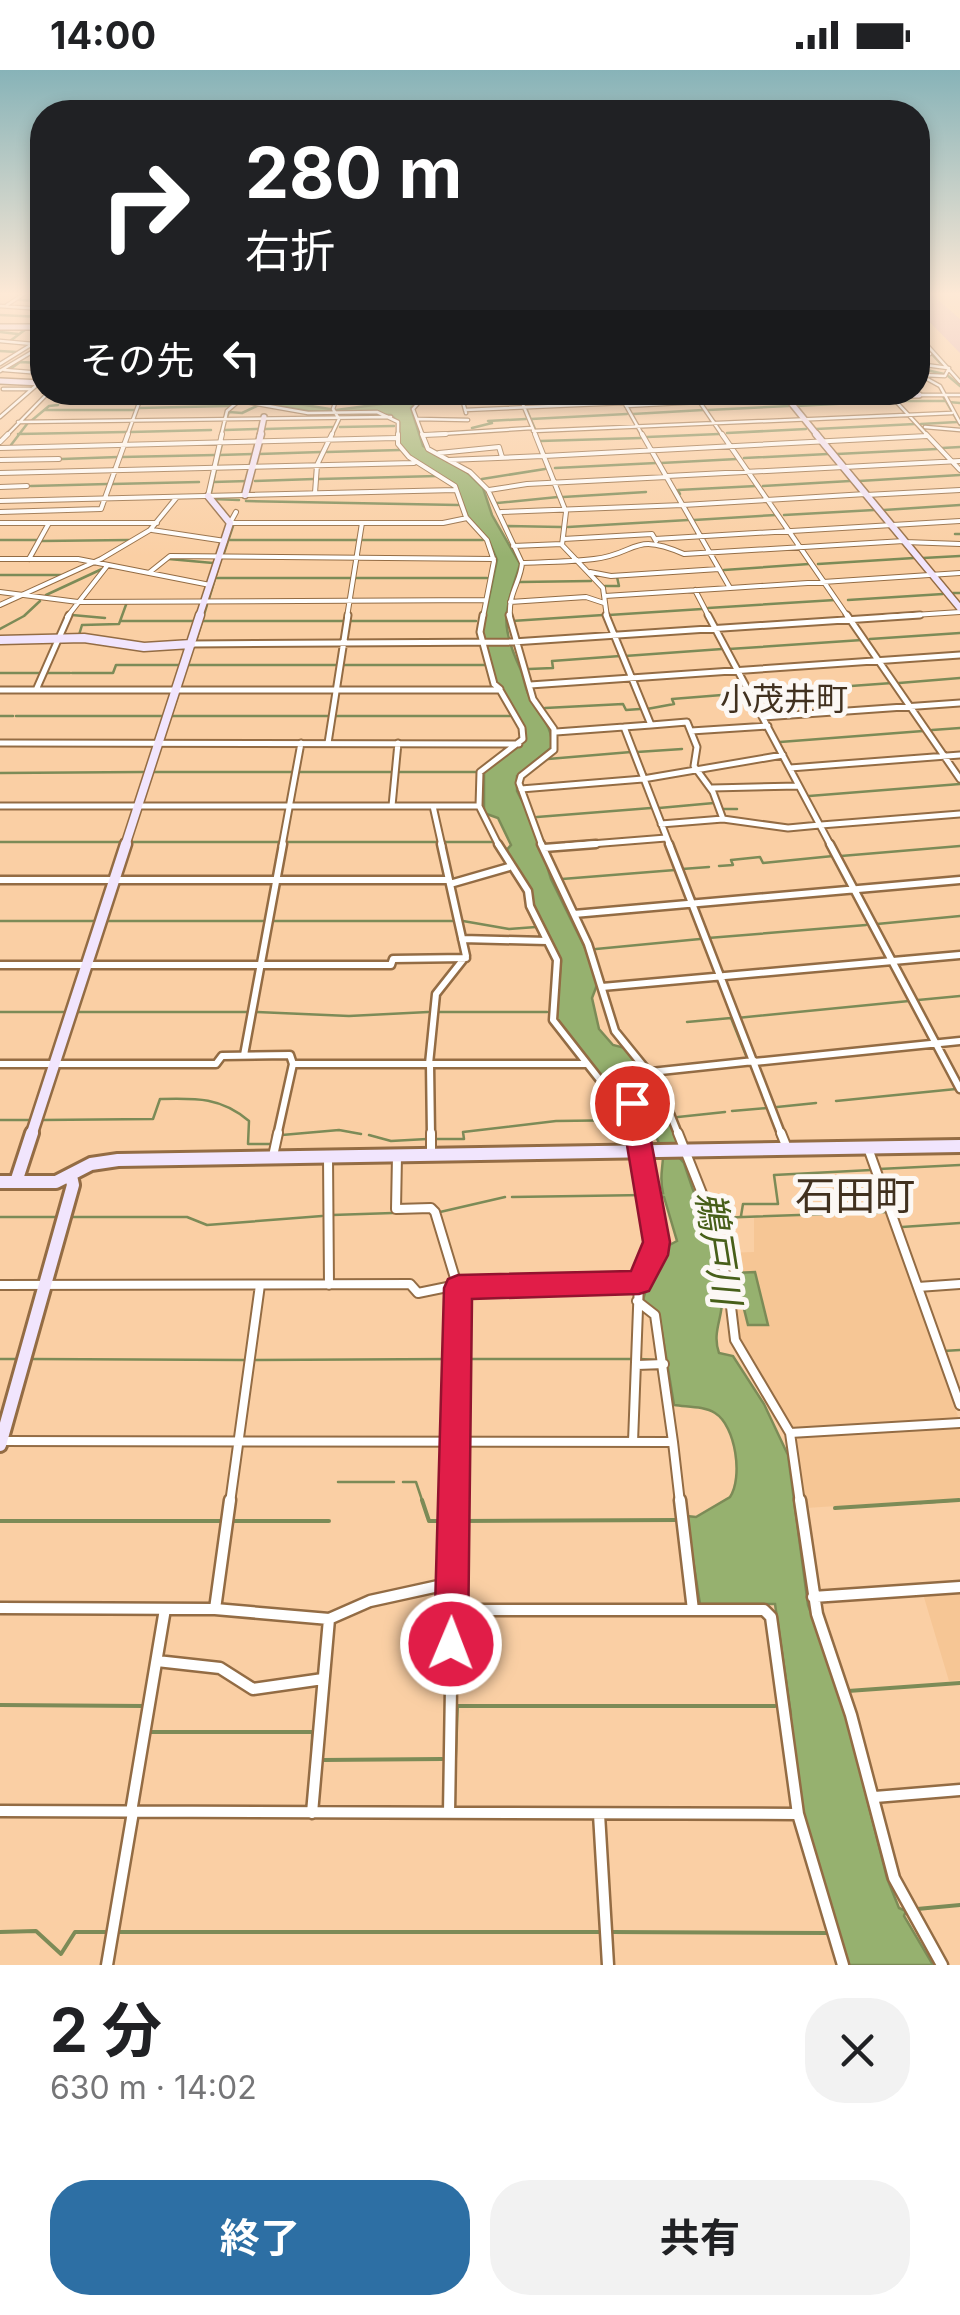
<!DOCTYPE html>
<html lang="ja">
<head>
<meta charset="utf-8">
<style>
	:root { --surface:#fff; --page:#f2f2f2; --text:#202124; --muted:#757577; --accent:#2d6fa4 }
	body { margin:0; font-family:Inter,"Noto Sans JP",sans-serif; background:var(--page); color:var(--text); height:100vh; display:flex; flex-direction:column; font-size:38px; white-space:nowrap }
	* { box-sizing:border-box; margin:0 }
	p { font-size:32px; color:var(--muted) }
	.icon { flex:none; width:55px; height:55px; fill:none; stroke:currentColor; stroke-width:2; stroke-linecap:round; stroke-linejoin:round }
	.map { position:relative; height:1895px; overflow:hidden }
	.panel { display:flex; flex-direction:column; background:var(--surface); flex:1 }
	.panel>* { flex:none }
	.banner { position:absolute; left:30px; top:30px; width:900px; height:305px; border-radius:40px; box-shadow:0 5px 15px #0003; background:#202124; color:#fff; overflow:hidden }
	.pin { position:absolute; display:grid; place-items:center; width:85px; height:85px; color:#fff; margin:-42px; border:5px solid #fff; border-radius:50%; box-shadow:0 2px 10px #0007 }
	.me { position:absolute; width:110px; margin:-55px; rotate:1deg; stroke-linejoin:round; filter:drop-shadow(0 0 8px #0008) }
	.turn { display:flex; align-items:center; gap:35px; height:210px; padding:0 50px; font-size:45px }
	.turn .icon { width:130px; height:130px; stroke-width:2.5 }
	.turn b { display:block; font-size:70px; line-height:85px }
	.then { display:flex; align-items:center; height:95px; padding:0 50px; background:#0003; gap:20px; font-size:38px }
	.round { display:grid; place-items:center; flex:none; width:105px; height:105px; border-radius:40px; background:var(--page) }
	.head { display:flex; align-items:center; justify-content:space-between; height:170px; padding:0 50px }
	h1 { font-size:60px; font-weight:700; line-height:75px }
	.action { display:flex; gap:20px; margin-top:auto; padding:20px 50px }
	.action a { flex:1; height:115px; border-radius:40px; background:var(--accent); color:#fff; font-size:40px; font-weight:700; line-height:115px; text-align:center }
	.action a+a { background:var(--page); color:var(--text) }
	.status { display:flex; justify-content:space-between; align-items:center; height:70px; padding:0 50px; background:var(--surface); direction:ltr }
	.status svg { height:28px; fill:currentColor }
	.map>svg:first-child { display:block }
</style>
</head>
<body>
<div class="status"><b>14:00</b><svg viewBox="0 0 49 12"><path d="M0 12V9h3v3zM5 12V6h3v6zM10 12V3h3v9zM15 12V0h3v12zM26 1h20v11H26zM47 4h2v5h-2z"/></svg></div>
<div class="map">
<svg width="960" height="1895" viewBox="0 0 960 1895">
	<rect width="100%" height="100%" fill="#facfa4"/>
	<path fill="#f6c695" d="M 886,1140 L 960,1352 L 960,1428 L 806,1438 L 794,1359 L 739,1270 L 722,1183 L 754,1182 L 754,1147 Z
		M 960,1522 L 960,1610 L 949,1611 L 923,1524 Z"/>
	<path fill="#e2b2bb" d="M 918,222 L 929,222 L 960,249 L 960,283 L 918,240 Z"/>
	<path fill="#96b16f" stroke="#7c8b57" stroke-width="2.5" d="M 415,323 L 426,323 L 411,338 L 423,376 L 468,403 L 483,418 L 492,445 L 520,494 C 506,540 498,551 520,598 C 524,607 525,619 530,628 C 540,648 552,653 552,677 L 517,706 L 517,721 L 535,757 L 551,809 L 586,880 L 597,915 L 592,928 L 599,959 L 613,975 L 625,978 L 654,1013 L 679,1076 L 677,1085 L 684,1093 C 698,1136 715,1178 722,1222 C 725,1245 711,1261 719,1283 L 733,1286 L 764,1334 L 788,1385 L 808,1535 L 842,1629 L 887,1808 L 899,1838 L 906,1841 L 904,1846 L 933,1895 L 849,1895 L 804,1751 L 787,1650 L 791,1645 L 775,1534 L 700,1534 L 686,1446 L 696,1447 L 730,1427 C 743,1408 736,1356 715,1343 C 704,1336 687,1337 674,1335 L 659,1244 L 643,1232 C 645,1212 661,1198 662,1179 L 677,1171 L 664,1127 L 650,1124 L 663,1123 C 659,1106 663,1100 663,1085 C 663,1080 641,1033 637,1026 L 606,1014 L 556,950 L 561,891 L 504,783 L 511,775 L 498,748 L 484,743 L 484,701 L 525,670 L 525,659 L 496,613 L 482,562 L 497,490 L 489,471 L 468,447 L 456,416 L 410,387 L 399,374 L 399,353 L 391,345 L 308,341 L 242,330 L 268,329 L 336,340 L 404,331 Z
		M 755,1202 L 768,1255 L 748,1255 L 735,1203 Z"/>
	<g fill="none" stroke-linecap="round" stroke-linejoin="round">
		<path stroke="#7c8b57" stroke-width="2.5" d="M 19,230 L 42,231
			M 0,245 L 42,247
			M 0,262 L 18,264
			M 918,269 L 940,293
			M 10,271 L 26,259
			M 0,281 L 17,282
			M 35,282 L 42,278
			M 918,298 L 944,304
			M 9,300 L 20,292 L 41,293
			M 947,305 L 960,316
			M 222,322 L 244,329
			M 943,326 L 960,355
			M 522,327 L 525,335
			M 899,331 L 945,331
			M 949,332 L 960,333
			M 796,336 L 893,331
			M 138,338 L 229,336
			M 526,338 L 535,359
			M 44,340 L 136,340
			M 708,340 L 789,336
			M 633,344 L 703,340
			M 227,347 L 229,342 L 242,343 L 261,334
			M 531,349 L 627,344
			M 31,351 L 49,336 L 58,335
			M 921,354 L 957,352
			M 340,357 L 394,356
			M 336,358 L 340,349
			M 472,358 L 492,353 L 488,351 L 526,349
			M 265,359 L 334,357
			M 816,359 L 915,354
			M 225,360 L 258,359
			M 131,362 L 211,360
			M 727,363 L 806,359
			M 18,364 L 126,362
			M 647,367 L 719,364
			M 540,371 L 641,368
			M 11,375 L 27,354
			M 942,378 L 960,377
			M 327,382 L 400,380
			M 259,384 L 321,382
			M 837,384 L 937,379
			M 219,385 L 253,384
			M 122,387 L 215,385
			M 744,388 L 828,384
			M 62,389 L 118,387
			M 661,393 L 737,389
			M 217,395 L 222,374
			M 555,398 L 656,393
			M 319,409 L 437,406
			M 482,409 L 545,399
			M 255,411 L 314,409
			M 859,411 L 960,405
			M 213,412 L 248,411
			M 112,414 L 199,412
			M 31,416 L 108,414
			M 763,416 L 850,411
			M 211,423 L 216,399
			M 680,424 L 678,420 L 756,416
			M 563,427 L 646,422
			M 212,429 L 239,430
			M 246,431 L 458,435
			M 497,433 L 558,427
			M 884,440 L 960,435
			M 784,445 L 874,440
			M 694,450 L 776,445
			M 568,457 L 688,450
			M 508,459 L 507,456 L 561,457
			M 955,464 L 960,464
			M 0,470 L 37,470
			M 230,470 L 358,470
			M 362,470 L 483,470
			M 41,471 L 129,470
			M 223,486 L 233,456
			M 923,488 L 960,486
			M 169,489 L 213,493
			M 818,494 L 914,488
			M 724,500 L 809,494
			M 0,505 L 61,505
			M 217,508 L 350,508
			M 356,508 L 487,508
			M 520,512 L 591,511
			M 605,516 L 619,516 L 617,507
			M 953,523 L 960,523
			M 46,525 L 102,499
			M 209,529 L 220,492
			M 848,530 L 943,524
			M 708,538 L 835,530
			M 72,545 L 105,548
			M 609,545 L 702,539
			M 122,551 L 194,551
			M 202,551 L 345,551
			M 350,551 L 476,551
			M 512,551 L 603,545
			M 0,559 L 24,546 L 40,531
			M 79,565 L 82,555 L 119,554 L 127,532
			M 870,569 L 960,563
			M 196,571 L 207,535
			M 729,579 L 862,570
			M 625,586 L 722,579
			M 189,595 L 338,595
			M 343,595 L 485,595
			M 529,599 L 553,598 L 552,591 L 620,586
			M 0,603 L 40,603
			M 46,603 L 70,603
			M 72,603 L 113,603 L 116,595 L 180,595
			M 899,613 L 960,608
			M 754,623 L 892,613
			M 545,638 L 623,634 L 626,640 L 640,639
			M 647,639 L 674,634 L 672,629 L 747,623
			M 0,646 L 13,646
			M 16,646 L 164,646
			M 171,646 L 330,646
			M 336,646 L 510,646
			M 932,660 L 960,658
			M 163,670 L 179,622
			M 780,672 L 923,661
			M 637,682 L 682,679
			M 548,689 L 631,682
			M 154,702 L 294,702
			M 299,702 L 394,702
			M 399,702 L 478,702
			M 0,703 L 143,702
			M 809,726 L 960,714
			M 659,738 L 714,733
			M 722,739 L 737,739
			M 537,747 L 651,738
			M 0,772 L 123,772
			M 131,772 L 281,772
			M 287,772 L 436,772
			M 445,772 L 492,772
			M 841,786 L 960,776
			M 719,796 L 733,795 L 731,790 L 760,787 L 763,793 L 833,786
			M 682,799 L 709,797
			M 562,809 L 675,800
			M 0,851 L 94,851
			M 106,851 L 266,851
			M 273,851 L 454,851
			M 463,851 L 509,859 L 536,857
			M 877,854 L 960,846
			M 708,868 L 866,855
			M 596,879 L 700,869
			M 918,930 L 960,926
			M 0,942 L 64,942
			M 77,942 L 249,942
			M 257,942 L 349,946 L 428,942
			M 438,942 L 547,942
			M 737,948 L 909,931
			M 687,952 L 731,948 L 747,988
			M 836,1031 L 956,1019
			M 777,1037 L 816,1033
			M 732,1041 L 767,1038
			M 678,1047 L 725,1042
			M 0,1050 L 31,1050
			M 42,1050 L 153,1049 L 160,1029 C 196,1028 221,1027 249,1051 L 248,1074 L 272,1074
			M 282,1065 L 339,1060 L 361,1064
			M 369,1065 L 391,1071 L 427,1069
			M 436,1069 L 464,1069 L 463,1062 L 556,1051 L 634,1050
			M 879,1099 L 960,1095
			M 512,1127 L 645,1125
			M 440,1142 L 505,1127
			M 399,1143 L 433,1142
			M 332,1145 L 393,1143
			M 741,1146 L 743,1134 L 778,1134 L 774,1105 L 871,1100
			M 0,1147 L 58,1147
			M 70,1147 L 187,1147 L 207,1155 L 322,1146
			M 715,1148 L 887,1142
			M 902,1157 L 960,1153
			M 943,1281 L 960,1280
			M 0,1289 L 18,1289
			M 30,1289 L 246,1290
			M 459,1289 L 631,1289
			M 640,1289 L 657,1290
			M 256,1290 L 452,1289
			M 338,1412 L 394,1412
			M 403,1412 L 416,1412 L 423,1433
			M 920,1433 L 960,1430"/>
		<path stroke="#7c8b57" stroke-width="4" d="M 422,1430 L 429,1451 L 446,1451
			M 835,1438 L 959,1430
			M 0,1451 L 222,1451
			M 231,1451 L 329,1451
			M 460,1451 L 678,1450
			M 848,1621 L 960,1613
			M 0,1635 L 144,1636 L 143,1641
			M 149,1662 L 313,1662 L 312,1690
			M 455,1689 L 457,1636 L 775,1636
			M 323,1690 L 442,1689
			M 917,1839 L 960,1835
			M 0,1862 L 36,1861 L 61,1884 L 75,1862 L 105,1862
			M 120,1862 L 601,1862
			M 611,1862 L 828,1863"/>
		<defs>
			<path id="street-far5" d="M 7,235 L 27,222
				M 0,236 L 42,239
				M 918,265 L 960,312
				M 0,271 L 33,274
				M 918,284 L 930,284
				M 0,294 L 42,268
				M 918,294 L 948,298
				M 4,300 L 42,303
				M 0,301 L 42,276
				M 918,304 L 940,316 L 960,353
				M 924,305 L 945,306 L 949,298
				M 3,319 L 30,319
				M 75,322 L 73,326 L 227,325
				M 461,325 L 466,343
				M 519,325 L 536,366
				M 620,325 L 643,366
				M 695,325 L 723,366
				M 890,325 L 928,366
				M 919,325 L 960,325
				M 240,331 L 308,343 L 377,342 L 398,352 L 398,366
				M 626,336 L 699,332
				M 465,340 L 624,333
				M 0,347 L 39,313
				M 418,349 L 468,350
				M 18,352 L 391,347
				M 925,357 L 960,360
				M 533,361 L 952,343
				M 424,365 L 532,358
				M 6,366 L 49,322
				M 127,366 L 143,322
				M 221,366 L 227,341 L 240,330 L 227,325
				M 331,366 L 339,349 L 333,339 L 338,324 L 344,322
				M 423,366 L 413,339 L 428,322"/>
			<path id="street-far4" d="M 398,364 L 398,374 L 409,387 L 455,416 L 466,447 L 487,470 L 494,491 L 483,547
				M 422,364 L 428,379 L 470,402 L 488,420 L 522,493
				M 535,364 L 566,442 L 562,475 L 603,518 L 607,547
				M 722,364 L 848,547
				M 926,364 L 960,400
				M 424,365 L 446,364
				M 0,372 L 8,364
				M 0,378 L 396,368
				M 439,383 L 499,377 L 502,387
				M 544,386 L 927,366
				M 0,390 L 59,389
				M 448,390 L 543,386
				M 0,403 L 414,393
				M 667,406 L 960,391
				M 0,417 L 27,416
				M 489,420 L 527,414 L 667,407
				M 315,423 L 317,395 L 332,364
				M 866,425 L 960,420
				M 208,426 L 222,364
				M 0,431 L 456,420
				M 683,435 L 866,424
				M 0,442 L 101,439 L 128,364
				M 236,442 L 230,453 L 443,453 L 467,448
				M 501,442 L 683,435
				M 0,453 L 49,453
				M 152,460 L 225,471
				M 563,469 L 652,464 L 656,471
				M 655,469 L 960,451
				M 905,472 L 960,474
				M 513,476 L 562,474
				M 0,489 L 78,489 L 210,515
				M 29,489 L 49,453 L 157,453
				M 522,493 C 546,492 570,492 594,489 C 638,484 632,461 684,484 L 904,471
				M 150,502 L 170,486 L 494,489
				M 590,502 L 611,506 L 719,499
				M 730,518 L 960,503
				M 695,520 L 709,547
				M 0,522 L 78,532 L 486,530
				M 605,526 L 730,518 L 642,364
				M 510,532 L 586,527 L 604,533
				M 0,535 L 101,489 L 150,460 L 177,427
				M 67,547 L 107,496
				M 347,547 L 362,453
				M 510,547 C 508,523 521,511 522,493
				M 883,547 L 960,542"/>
			<path id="street-far3" d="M 483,545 L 480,562 L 494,614 L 500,619
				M 509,545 L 533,629 L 554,659 L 554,680 L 521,706 L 519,713 L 542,776
				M 606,545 L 651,655 L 624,657 L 670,776
				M 708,545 L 831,776
				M 847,545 L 960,709
				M 191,574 L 513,572 L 920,545
				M 530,615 L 960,585
				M 0,620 L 500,620 L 522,658 L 523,669 L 480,702 L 479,736 L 499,776
				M 36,620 L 69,545
				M 763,647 L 960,633
				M 651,655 L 687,652 L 697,677 L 694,696 L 713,722 L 723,749
				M 691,661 L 768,656
				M 556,662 L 624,657
				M 0,673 L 519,674
				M 328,673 L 348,545
				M 790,698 L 960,685
				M 643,709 L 783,685
				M 712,718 L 799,716
				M 521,719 L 643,709
				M 0,736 L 479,736
				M 392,736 L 398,673
				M 433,736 L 442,776
				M 661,754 L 723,749 L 788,758 L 820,755
				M 821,755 L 960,744
				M 282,776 L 301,673
				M 566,776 L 666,768"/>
			<path id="street-far2" d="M 498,774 L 528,821 L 530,836 L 557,890 L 553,950 L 607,1019 L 632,1033 L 638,1066
				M 541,774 L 588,874 L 615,961 L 658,1014 L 679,1066
				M 669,774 L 782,1066
				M 830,774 L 960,1019
				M 544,778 L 596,774
				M 0,810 L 449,810
				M 450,814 L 509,797
				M 574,844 L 960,810
				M 462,869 L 547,871
				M 0,895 L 391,895 L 393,889 L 466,888
				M 602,917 L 960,885
				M 244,985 L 283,774
				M 754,992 L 960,971
				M 0,994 L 216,994 L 222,986 L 290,985 L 293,994 L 585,994
				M 429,994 L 436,924 L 466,886 L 441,774
				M 430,994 L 431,1066
				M 651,1002 L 754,991
				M 277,1066 L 293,994"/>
			<path id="street-far1" d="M 431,1063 L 431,1083
				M 678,1063 L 711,1146 L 729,1220 L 735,1270 L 790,1363 L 800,1433
				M 781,1063 L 787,1078
				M 868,1078 L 960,1335
				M 273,1086 L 278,1063
				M 328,1086 L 329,1215
				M 397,1086 L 396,1139 L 431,1138 L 435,1142 L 458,1218 L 454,1433
				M 0,1215 L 410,1214 L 418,1223 L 457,1215
				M 918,1217 L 960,1214
				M 458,1218 L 639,1212
				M 637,1231 L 655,1245 L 673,1372
				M 637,1295 L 664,1294
				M 790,1363 L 960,1353
				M 1,1371 L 673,1372 L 680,1433
				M 633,1372 L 639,1212 L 655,1185 L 657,1172 L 637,1063
				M 230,1433 L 260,1215"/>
			<path id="street" d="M 680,1430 L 693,1540 L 764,1540 L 771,1547 L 798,1744 L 843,1895
				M 800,1430 L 817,1544 L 851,1645 L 894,1808 L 942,1895
				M 813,1527 L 960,1517
				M 0,1538 L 215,1539 L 329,1549 L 370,1531 L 452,1513
				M 215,1539 L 230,1430
				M 452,1540 L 693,1540
				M 157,1591 L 220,1598 L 253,1619 L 323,1609
				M 875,1727 L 960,1720
				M 0,1741 L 798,1744
				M 131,1742 L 165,1539
				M 312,1743 L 329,1549
				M 449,1743 L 454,1430
				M 599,1744 L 608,1895
				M 107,1895 L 133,1742"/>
			<path id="secondary-far4" d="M 0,257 L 42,257
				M 0,311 L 42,313
				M 414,322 L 919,325
				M 783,323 L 818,366
				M 260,366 L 264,347"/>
			<path id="secondary-far3" d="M 816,364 L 960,538
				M 245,425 L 261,364
				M 199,547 L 230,453 L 208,426"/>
			<path id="secondary-far2" d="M 0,570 L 84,568 L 144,577 L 191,574
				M 125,776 L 200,545"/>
			<path id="secondary-far1" d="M 31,1066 L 126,774"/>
			<path id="secondary" d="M 0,1112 L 56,1112 L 91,1094 L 118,1090 L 960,1076
				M 16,1112 L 32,1063
				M 0,1375 L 73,1115 L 71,1106"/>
		</defs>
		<use href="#street-far5" stroke="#936c44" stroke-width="5"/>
		<use href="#street-far4" stroke="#936c44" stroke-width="6"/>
		<use href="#street-far3" stroke="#936c44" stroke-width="9"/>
		<use href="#street-far2" stroke="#936c44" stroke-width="11"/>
		<use href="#street-far1" stroke="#936c44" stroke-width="12"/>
		<use href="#street" stroke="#936c44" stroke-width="15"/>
		<use href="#secondary-far4" stroke="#936c44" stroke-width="8"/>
		<use href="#secondary-far3" stroke="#936c44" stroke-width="9"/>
		<use href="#secondary-far2" stroke="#936c44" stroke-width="11"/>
		<use href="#secondary-far1" stroke="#936c44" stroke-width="15"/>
		<use href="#secondary" stroke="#936c44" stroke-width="18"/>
		<use href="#street-far5" stroke="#fff" stroke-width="2.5"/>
		<use href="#street-far4" stroke="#fff" stroke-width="4"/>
		<use href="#street-far3" stroke="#fff" stroke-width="5"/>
		<use href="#street-far2" stroke="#fff" stroke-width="6"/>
		<use href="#street-far1" stroke="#fff" stroke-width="8"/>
		<use href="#street" stroke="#fff" stroke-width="10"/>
		<use href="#secondary-far4" stroke="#f1e5fd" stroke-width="5"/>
		<use href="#secondary-far3" stroke="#f1e5fd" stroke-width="6"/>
		<use href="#secondary-far2" stroke="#f1e5fd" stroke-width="8"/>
		<use href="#secondary-far1" stroke="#f1e5fd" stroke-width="10"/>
		<use href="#secondary" stroke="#f1e5fd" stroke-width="12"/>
	</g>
	<linearGradient id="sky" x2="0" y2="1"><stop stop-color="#87b3b8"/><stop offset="0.46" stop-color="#fde9d6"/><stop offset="1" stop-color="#fde9d6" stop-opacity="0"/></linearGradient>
	<rect width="960" height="487" fill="url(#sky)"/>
	<path fill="#e11d48" stroke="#92132f" stroke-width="2.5" d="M 632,1024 L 640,1026 L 644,1033 L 670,1172 L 668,1185 L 649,1221 L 639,1224 L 472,1229 L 468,1574 L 463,1586 L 451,1591 L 439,1586 L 434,1574 L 444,1218 L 448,1209 L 458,1205 L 631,1201 L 643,1172 L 620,1033 L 623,1026 Z"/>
	<g text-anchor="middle" stroke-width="10" stroke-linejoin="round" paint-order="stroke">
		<g font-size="32" fill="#41311f" stroke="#fcf8f4">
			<text x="784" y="640">小茂井町</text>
		</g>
		<g font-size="38" font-style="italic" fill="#475f19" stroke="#fcf8f4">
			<text transform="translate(718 1178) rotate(81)" y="13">鵜戸川</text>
		</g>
		<g font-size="40" fill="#41311f" stroke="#fcf8f4">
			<text x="855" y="1140">石田町</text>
		</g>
	</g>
</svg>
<div class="pin" style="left:632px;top:1033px;background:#d93025"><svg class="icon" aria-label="arrive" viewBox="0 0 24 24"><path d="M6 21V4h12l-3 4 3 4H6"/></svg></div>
<svg class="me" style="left:451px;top:1574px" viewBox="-20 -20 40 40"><circle r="17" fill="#e11d48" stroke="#fff" stroke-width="3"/><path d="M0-11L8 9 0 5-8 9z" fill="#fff"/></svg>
<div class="banner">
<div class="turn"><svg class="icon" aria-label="right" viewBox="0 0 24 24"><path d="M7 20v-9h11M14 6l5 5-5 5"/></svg><div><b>280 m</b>右折</div></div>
<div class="then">その先<svg class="icon" aria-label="left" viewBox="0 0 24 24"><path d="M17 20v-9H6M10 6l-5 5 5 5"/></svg></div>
</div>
</div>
<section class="panel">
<div class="head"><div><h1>2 分</h1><p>630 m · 14:02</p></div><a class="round"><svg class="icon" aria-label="close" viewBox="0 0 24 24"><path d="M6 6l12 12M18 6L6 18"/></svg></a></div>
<div class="action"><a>終了</a><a>共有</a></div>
</section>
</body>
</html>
